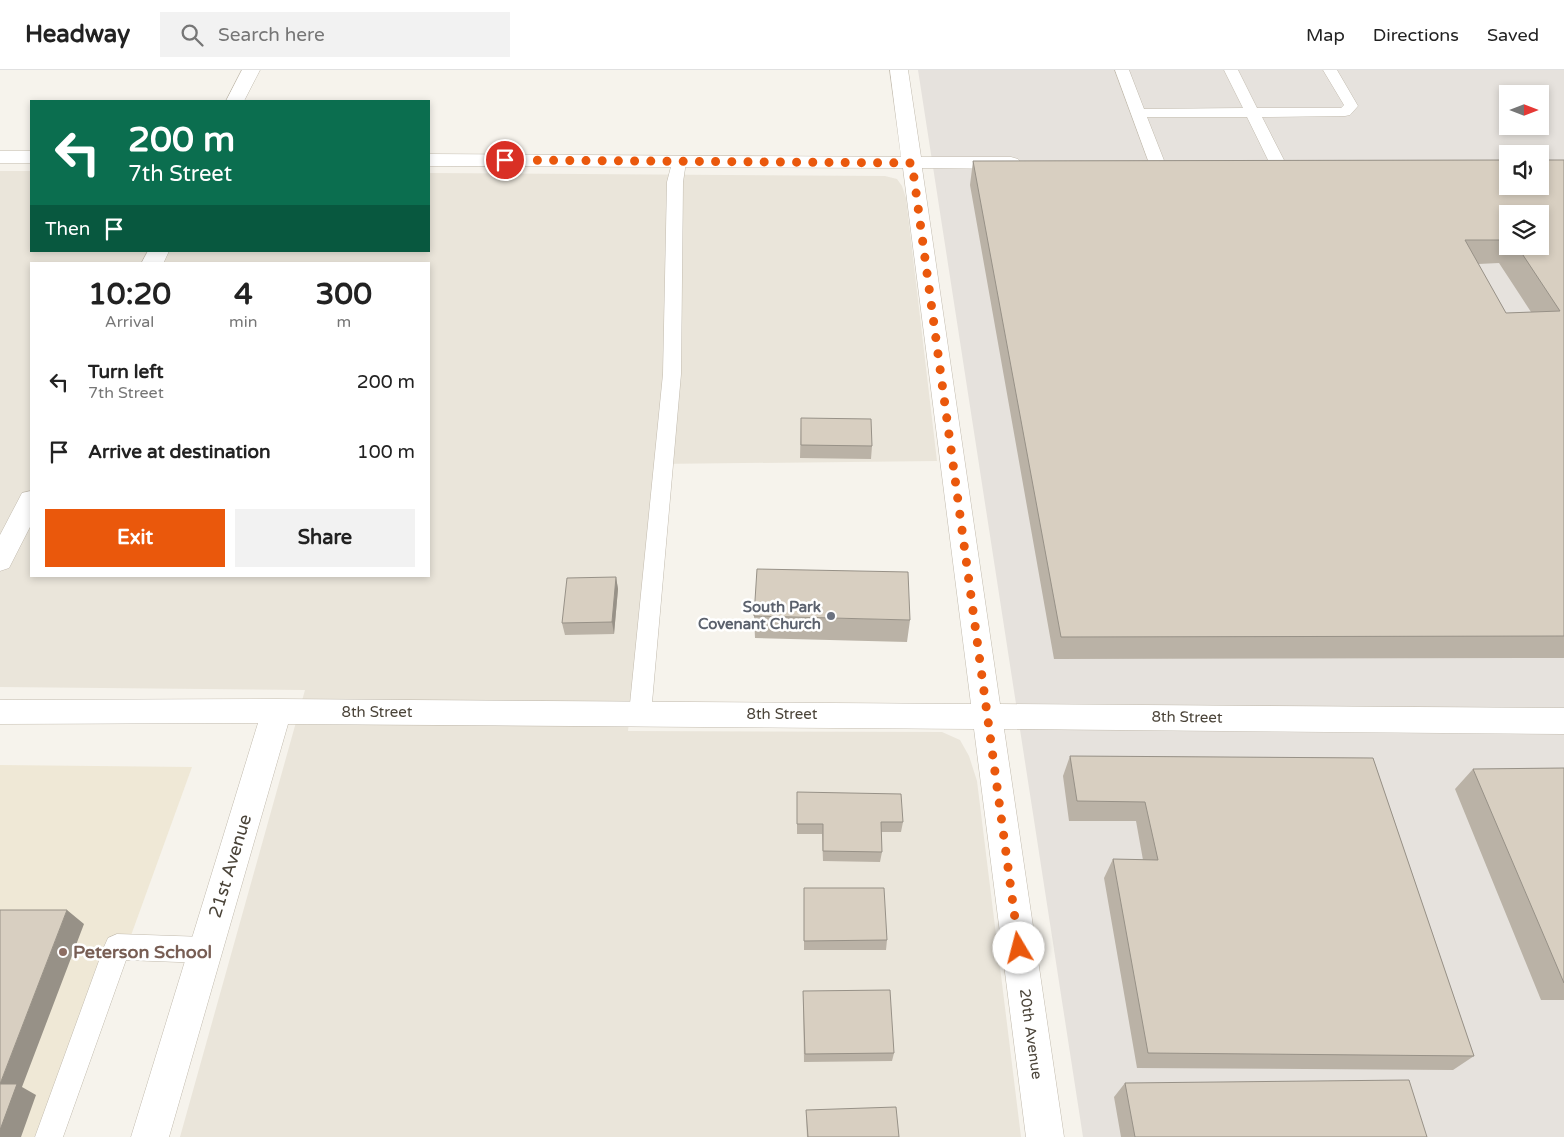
<!DOCTYPE html>
<html lang="en">
<head>
<meta charset="utf-8">
<style>
	:root { --surface:#fff; --page:#f2f2f2; --text:#222; --muted:#767676; --line:#e0e0e0; --accent:#ea580c }
	body { margin:0; font-family:"Varela Round",sans-serif; background:var(--page); color:var(--text); height:100vh; display:flex; flex-direction:column; font-size:19px; white-space:nowrap }
	* { box-sizing:border-box; margin:0 }
	p { font-size:16px; color:var(--muted) }
	.icon { flex:none; width:28px; height:28px; fill:none; stroke:currentColor; stroke-width:2; stroke-linecap:round; stroke-linejoin:round }
	.map { position:relative; flex:1; overflow:hidden }
	.side { position:absolute; left:30px; top:192px; width:400px; height:315px; display:flex; flex-direction:column; background:var(--surface); border-radius:0px; box-shadow:0 2px 8px #0003 }
	.side>* { flex:none }
	.top-card { position:absolute; left:30px; top:30px; width:400px; height:152px; border-radius:0px; box-shadow:0 2px 8px #0003; background:#0b6e4f; color:#fff; overflow:hidden }
	.needle { width:32px; rotate:90deg }
	.controls { position:absolute; left:1499px; top:15px; display:grid; gap:10px }
	.controls a { display:grid; place-items:center; width:50px; height:50px; border-radius:0px; background:var(--surface); box-shadow:0 2px 8px #0003; font-size:25px }
	.pin { position:absolute; display:grid; place-items:center; width:42px; height:42px; color:#fff; margin:-21px; border:2px solid #fff; border-radius:50%; box-shadow:0 1px 5px #0007 }
	.me { position:absolute; width:55px; margin:-28px; rotate:352deg; stroke-linejoin:round; filter:drop-shadow(0 0 4px #0008) }
	.turn { display:flex; align-items:center; gap:18px; height:105px; padding:0 15px; font-size:22px }
	.turn .icon { width:65px; height:65px; stroke-width:2.5 }
	.turn b { display:block; font-size:35px; line-height:42px }
	.then { display:flex; align-items:center; height:48px; padding:0 15px; background:#0003; gap:10px; font-size:19px }
	.eta { display:flex; justify-content:space-evenly; align-items:center; height:85px; text-align:center }
	.eta b { font-size:30px; font-weight:700; line-height:35px }
	.action { display:flex; gap:10px; margin-top:auto; padding:10px 15px }
	.action a { flex:1; height:58px; border-radius:0px; background:var(--accent); color:#fff; font-size:20px; font-weight:700; line-height:58px; text-align:center }
	.action a+a { background:var(--page); color:var(--text) }
	ul { padding:0; list-style:none }
	li { display:flex; align-items:center; gap:15px; height:70px; padding:0 15px }
	li div { flex:1 }
	li b { display:block; font-size:19px }
	li em { font-style:normal }
	header { display:flex; align-items:center; gap:30px; box-sizing:border-box; height:70px; padding:0 25px; background:var(--surface); border-bottom:1px solid var(--line) }
	header strong { font-size:24px }
	nav { display:flex; gap:28px; margin-inline-start:auto; font-size:18px }
	.search { width:350px; height:45px; background:var(--page); display:flex; align-items:center; gap:12px; box-sizing:border-box; padding:0 18px; border-radius:0px; color:var(--muted); font-size:19px }
	.map>svg:first-child { display:block }
</style>
</head>
<body>
<header>
<strong>Headway</strong>
<div class="search"><svg class="icon" aria-label="search" viewBox="0 0 24 24"><circle cx="10" cy="10" r="6"/><path d="M15 15l6 6"/></svg>Search here</div>
<nav><a>Map</a><a>Directions</a><a>Saved</a></nav>
</header>
<div class="map">
<svg width="1564" height="1067" viewBox="0 0 1564 1067">
	<rect width="100%" height="100%" fill="#f6f3ec"/>
	<path fill="#eae5da" fill-rule="evenodd" d="M 0,101 L 31,101 L 31,181 L 429,181 L 429,103 L 885,106 L 897,109 L 902,116 L 906,128 L 937,391 L 657,394 L 628,661 L 942,662 L 960,670 L 969,686 L 977,711 L 1021,1067 L 180,1067 L 305,620 L 0,617 ZM 31,194 L 429,194 L 429,506 L 31,506 Z"/>
	<path fill="#e6e2dd" fill-rule="evenodd" d="M 918,0 L 1564,0 L 1564,1067 L 1083,1067 ZM 1508,24 L 1540,24 L 1540,56 L 1508,56 ZM 1508,84 L 1540,84 L 1540,116 L 1508,116 ZM 1508,144 L 1540,144 L 1540,176 L 1508,176 Z"/>
	<path fill="#efe8d6" d="M 0,695 L 192,697 L 58,1067 L 0,1067 Z"/>
	<g fill="none" stroke-linecap="round" stroke-linejoin="round">
		<defs>
			<path id="service" d="M 1115,0 L 1129,0 L 1144,39 L 1243,38 L 1224,0 L 1238,0 L 1257,38 L 1341,38 L 1344,35 L 1323,0 L 1337,0 L 1358,36 L 1350,45 L 1345,46 L 1262,47 L 1286,94 L 1283,97 L 1273,97 L 1270,94 L 1247,47 L 1147,47 L 1165,93 L 1162,96 L 1152,96 L 1149,93 Z
				M 678,87 L 683,89 L 686,92 L 683,112 L 681,304 L 651,644 L 648,651 L 640,654 L 632,651 L 629,644 L 663,304 L 667,112 L 673,89 Z
				M 117,864 L 205,867 L 214,871 L 218,880 L 214,889 L 205,893 L 126,890 L 63,1067 L 35,1067 L 104,877 L 108,868 Z"/>
			<path id="minor" d="M 242,0 L 260,0 L 244,31 L 226,31 Z
				M 890,0 L 908,0 L 921,87 L 1011,87 L 1018,89 L 1021,93 L 1018,97 L 1011,99 L 922,98 L 1000,634 L 1564,638 L 1564,664 L 1004,659 L 1064,1067 L 1026,1067 L 974,659 L 288,654 L 169,1067 L 131,1067 L 258,653 L 0,654 L 0,630 L 277,629 L 971,634 L 903,98 L 429,96 L 429,84 L 901,87 Z
				M 0,81 L 31,81 L 31,93 L 0,93 Z
				M 148,181 L 169,181 L 163,194 L 141,194 Z
				M 31,421 L 31,455 L 9,498 L 0,501 L 0,465 L 22,423 Z"/>
		</defs>
		<use href="#service" stroke="#c2bbae" stroke-width="1"/>
		<use href="#minor" stroke="#c2bbae" stroke-width="1"/>
		<use href="#service" fill="#fff" fill-rule="evenodd"/>
		<use href="#minor" fill="#fff" fill-rule="evenodd"/>
	</g>
	<path fill="#bab2a6" fill-rule="evenodd" d="M 1564,90 L 1564,588 L 1054,589 L 970,115 L 973,91 ZM 1508,144 L 1540,176 L 1508,176 ZM 1499,193 L 1531,242 L 1506,243 L 1478,194 Z
		M 801,348 L 872,376 L 871,389 L 800,388 Z
		M 616,507 L 618,519 L 614,564 L 565,565 L 562,553 Z
		M 754,546 L 910,550 L 907,572 L 755,568 Z
		M 1070,686 L 1373,688 L 1474,986 L 1453,1000 L 1137,998 L 1104,808 L 1113,789 L 1143,790 L 1136,751 L 1069,751 L 1063,706 Z
		M 1564,698 L 1564,930 L 1541,930 L 1455,719 L 1473,699 Z
		M 797,722 L 903,752 L 901,762 L 881,762 L 882,782 L 880,792 L 823,791 L 822,764 L 797,764 Z
		M 804,818 L 887,870 L 886,880 L 804,880 Z
		M 803,921 L 894,983 L 892,991 L 804,992 Z
		M 1125,1013 L 1427,1067 L 1121,1067 L 1114,1027 Z
		M 806,1040 L 899,1067 L 807,1067 Z"/>
	<path fill="#979187" d="M 616,507 L 618,519 L 614,564 L 612,552 Z
		M 67,840 L 84,854 L 22,1017 L 36,1025 L 21,1067 L 0,1067 L 0,1014 Z"/>
	<path fill="#d8cfc1" stroke="#979187" fill-rule="evenodd" d="M 1508,90 L 1508,116 L 1540,116 L 1540,90 L 1564,90 L 1564,566 L 1061,567 L 973,91 ZM 1508,144 L 1540,144 L 1540,176 L 1517,176 L 1560,241 L 1506,243 L 1465,170 L 1508,170 Z
		M 801,348 L 871,349 L 872,376 L 801,375 Z
		M 757,499 L 908,502 L 910,550 L 754,546 Z
		M 616,507 L 612,552 L 562,553 L 567,508 Z
		M 1070,686 L 1373,688 L 1474,986 L 1148,983 L 1113,789 L 1158,790 L 1145,732 L 1077,731 Z
		M 1564,698 L 1564,913 L 1473,699 Z
		M 797,722 L 901,724 L 903,752 L 881,752 L 882,782 L 823,781 L 823,754 L 797,754 Z
		M 804,818 L 884,818 L 887,870 L 804,871 Z
		M 0,840 L 67,840 L 0,1014 Z
		M 890,920 L 894,983 L 805,984 L 803,921 Z
		M 1409,1010 L 1427,1067 L 1135,1067 L 1125,1013 Z
		M 0,1014 L 17,1014 L 0,1060 Z
		M 896,1037 L 899,1067 L 808,1067 L 806,1040 Z"/>
	<g fill="none" stroke-linecap="round" stroke-linejoin="round">
		<path stroke="#ea580c" stroke-width="9" stroke-dasharray="0 16.2" d="M 505,90 L 912,93 L 1019,878"/>
	</g>
	<circle fill="#6b7280" stroke="#fff" stroke-width="2" cx="831" cy="546" r="5"/>
	<circle fill="#8d6e63" stroke="#fff" stroke-width="2" cx="63" cy="882" r="5"/>
	<g text-anchor="middle" stroke-width="5" stroke-linejoin="round" paint-order="stroke">
		<g font-size="15" font-weight="bold" fill="#5b616d" stroke="#fff" text-anchor="end">
			<text x="821" y="542">South Park<tspan x="821" dy="17">Covenant Church</tspan></text>
		</g>
		<g font-size="15" fill="#4b4439" stroke="#fff">
			<text x="377" y="647">8th Street</text>
			<text x="782" y="649">8th Street</text>
			<text transform="translate(1187 647) rotate(1)" y="5">8th Street</text>
			<text transform="translate(1031 964) rotate(82)" y="5">20th Avenue</text>
		</g>
		<g font-size="18" fill="#4b4439" stroke="#fff">
			<text transform="translate(230 796) rotate(-73)" y="6">21st Avenue</text>
		</g>
		<g font-size="18" font-weight="bold" fill="#785e54" stroke="#fff" text-anchor="start">
			<text x="73" y="888">Peterson School</text>
		</g>
	</g>
</svg>
<div class="controls">
<a><svg class="needle" viewBox="-14 -14 28 28"><path d="M0-13l5 13h-10z" fill="#e53935"/><path d="M0 13l5-13h-10z" fill="#767676"/></svg></a>
<a><svg class="icon" aria-label="sound" viewBox="0 0 24 24"><path d="M4 9h4l5-4v14l-5-4H4zM17 9q2 3 0 6"/></svg></a>
<a><svg class="icon" aria-label="layers" viewBox="0 0 24 24"><path d="M12 4l9 5-9 5-9-5zM3 14l9 5 9-5"/></svg></a>
</div>
<div class="pin" style="left:505px;top:90px;background:#d93025"><svg class="icon" aria-label="arrive" viewBox="0 0 24 24"><path d="M6 21V4h12l-3 4 3 4H6"/></svg></div>
<svg class="me" style="left:1019px;top:878px" viewBox="-20 -20 40 40"><circle r="19" fill="#fff"/><path d="M0-13L10 11 0 6-10 11z" fill="#ea580c"/></svg>
<div class="top-card">
<div class="turn"><svg class="icon" aria-label="left" viewBox="0 0 24 24"><path d="M17 20v-9H6M10 6l-5 5 5 5"/></svg><div><b>200 m</b>7th Street</div></div>
<div class="then">Then<svg class="icon" aria-label="arrive" viewBox="0 0 24 24"><path d="M6 21V4h12l-3 4 3 4H6"/></svg></div>
</div>
<section class="side">
<div class="eta">
<div><b>10:20</b><p>Arrival</p></div>
<div><b>4</b><p>min</p></div>
<div><b>300</b><p>m</p></div>
</div>
<ul>
<li><svg class="icon" aria-label="left" viewBox="0 0 24 24"><path d="M17 20v-9H6M10 6l-5 5 5 5"/></svg><div><b>Turn left</b><p>7th Street</p></div><em>200 m</em></li>
<li><svg class="icon" aria-label="arrive" viewBox="0 0 24 24"><path d="M6 21V4h12l-3 4 3 4H6"/></svg><div><b>Arrive at destination</b></div><em>100 m</em></li>
</ul>
<div class="action"><a>Exit</a><a>Share</a></div>
</section>
</div>
</body>
</html>
